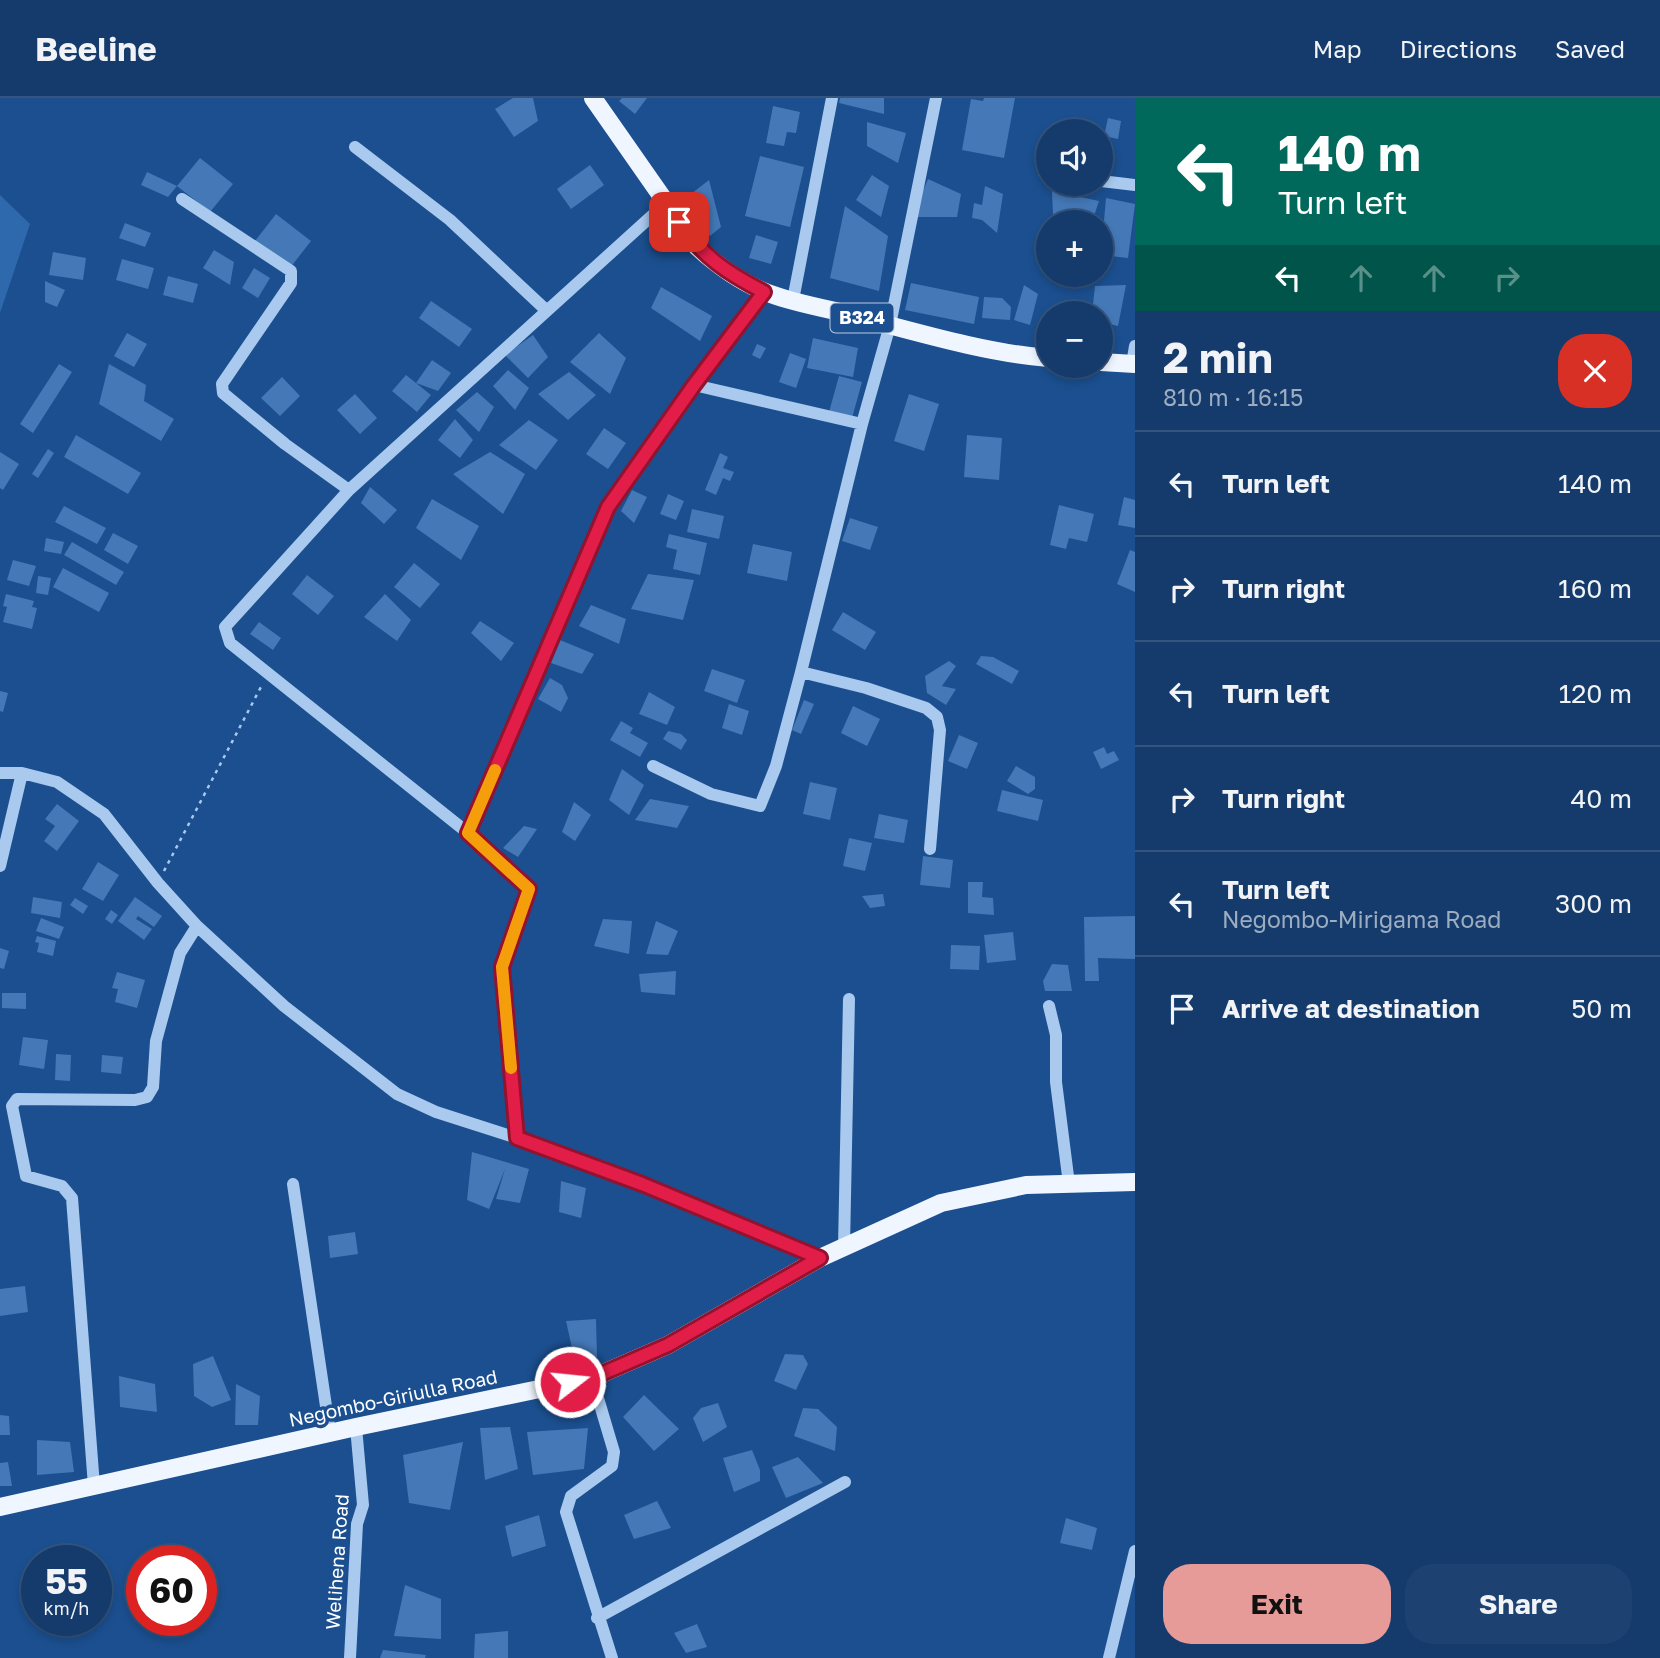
<!DOCTYPE html>
<html lang="en">
<head>
<meta charset="utf-8">
<style>
	:root { --surface:#143b6b; --page:#1d4271; --text:#f1f3f6; --muted:#9dadc1; --line:#33557e; --accent:#e69b98 }
	body { margin:0; font-family:"Golos Text",sans-serif; background:var(--page); color:var(--text); height:100vh; display:flex; flex-direction:column; font-size:26px; white-space:nowrap }
	* { box-sizing:border-box; margin:0 }
	p { font-size:23px; color:var(--muted) }
	.icon { flex:none; width:38px; height:38px; fill:none; stroke:currentColor; stroke-width:2; stroke-linecap:round; stroke-linejoin:round }
	.map { position:relative; flex:1; overflow:hidden }
	.details { display:flex; flex-direction:column; background:var(--surface); width:525px }
	.details>* { flex:none }
	.hud { background:#00695c; color:#fff; overflow:hidden }
	.fabs { position:absolute; left:1036px; top:21px; display:grid; gap:14px }
	.fabs a { display:grid; place-items:center; width:77px; height:77px; border-radius:50%; background:var(--surface); box-shadow:0 4px 10px #0003,0 0 0 2px var(--line); font-size:35px }
	.speed { position:absolute; left:21px; top:1447px; display:flex; gap:14px; font-size:35px; font-weight:700; text-align:center }
	.speed>* { display:grid; place-content:center; width:91px; height:91px; border-radius:50%; background:var(--surface); box-shadow:0 4px 10px #0003,0 0 0 2px var(--line); line-height:1 }
	.speed small { font-size:18px; font-weight:400 }
	.speed .limit { border:10px solid #d22; background:#fff; color:#111 }
	.pin { position:absolute; display:grid; place-items:center; width:60px; height:60px; color:#fff; margin:-30px; border-radius:14px; box-shadow:0 4px 10px #0006 }
	.me { position:absolute; width:77px; margin:-38px; rotate:74deg; stroke-linejoin:round; filter:drop-shadow(0 0 5px #0008) }
	.turn { display:flex; align-items:center; gap:24px; height:147px; padding:0 28px; font-size:32px }
	.turn .icon { width:91px; height:91px; stroke-width:2.5 }
	.turn b { display:block; font-size:49px; line-height:60px }
	.lanes { display:flex; align-items:center; height:66px; padding:0 28px; background:#0003; justify-content:center; gap:35px; direction:ltr }
	.lanes .off { opacity:.35 }
	.round { display:grid; place-items:center; flex:none; width:74px; height:74px; border-radius:28px; background:var(--page) }
	.headline { display:flex; align-items:center; justify-content:space-between; height:119px; padding:0 28px }
	h1 { font-size:42px; font-weight:700; line-height:52px }
	.cta { display:flex; gap:14px; margin-top:auto; padding:14px 28px }
	.cta a { flex:1; height:80px; border-radius:28px; background:var(--accent); color:#111; font-size:28px; font-weight:700; line-height:80px; text-align:center }
	.cta a+a { background:var(--page); color:var(--text) }
	ul { padding:0; list-style:none }
	li { display:flex; align-items:center; gap:21px; height:105px; padding:0 28px; border-top:2px solid var(--line) }
	li div { flex:1 }
	li b { display:block; font-size:26px }
	li em { font-style:normal }
	header { display:flex; align-items:center; gap:42px; box-sizing:border-box; height:98px; padding:0 35px; background:var(--surface); border-bottom:2px solid var(--line) }
	header strong { font-size:33px }
	nav { display:flex; gap:38px; margin-inline-start:auto; font-size:24px }
	main { display:flex; flex:1; min-height:0 }
	.map>svg:first-child { display:block }
</style>
</head>
<body>
<header>
<strong>Beeline</strong>
<nav><a>Map</a><a>Directions</a><a>Saved</a></nav>
</header>
<main>
<div class="map">
<svg width="1135" height="1560" viewBox="0 0 1135 1560">
	<rect width="100%" height="100%" fill="#1b4f8f"/>
	<path fill="#2e69ad" d="M 0,97 L 30,126 L 0,215 Z"/>
	<path fill="#4478b7" d="M 513,0 L 533,0 L 538,23 L 514,39 L 495,11 Z
		M 622,0 L 647,0 L 635,16 L 619,3 Z
		M 840,0 L 884,0 L 884,16 L 839,5 Z
		M 984,0 L 1015,0 L 1004,60 L 962,52 L 971,1 L 983,3 Z
		M 773,8 L 800,14 L 796,35 L 787,34 L 784,48 L 766,45 Z
		M 1108,20 L 1121,23 L 1118,41 L 1104,38 Z
		M 867,24 L 906,35 L 898,65 L 867,48 Z
		M 760,58 L 804,69 L 790,129 L 745,118 Z
		M 200,60 L 233,86 L 210,114 L 177,88 Z
		M 590,67 L 604,87 L 571,111 L 557,91 Z
		M 147,74 L 177,88 L 168,99 L 141,87 Z
		M 872,77 L 889,88 L 881,119 L 856,102 Z
		M 928,81 L 961,96 L 957,119 L 912,119 Z
		M 709,82 L 721,129 L 710,138 L 682,103 Z
		M 985,88 L 1003,96 L 997,135 L 982,122 L 972,120 L 974,105 L 982,107 Z
		M 1052,93 L 1099,103 L 1092,124 L 1068,124 L 1053,117 Z
		M 1106,100 L 1135,106 L 1128,160 L 1101,157 Z
		M 845,108 L 888,138 L 879,193 L 830,180 Z
		M 276,116 L 311,143 L 290,170 L 255,143 Z
		M 125,125 L 151,135 L 145,149 L 119,140 Z
		M 756,137 L 778,144 L 771,166 L 749,160 Z
		M 214,152 L 234,164 L 230,187 L 203,170 Z
		M 53,154 L 86,160 L 83,182 L 49,177 Z
		M 122,161 L 154,170 L 148,191 L 116,182 Z
		M 254,170 L 270,180 L 258,200 L 242,190 Z
		M 168,178 L 198,186 L 193,205 L 163,197 Z
		M 45,183 L 65,192 L 57,209 L 45,204 Z
		M 911,185 L 979,199 L 974,226 L 905,212 Z
		M 1024,187 L 1038,196 L 1030,227 L 1014,222 Z
		M 1126,187 L 1118,228 L 1101,224 L 1101,215 L 1092,215 L 1095,188 Z
		M 661,189 L 712,218 L 700,243 L 651,210 Z
		M 984,199 L 1002,200 L 1011,209 L 1010,222 L 982,220 Z
		M 431,203 L 472,231 L 459,249 L 419,220 Z
		M 127,235 L 147,246 L 134,269 L 114,258 Z
		M 599,235 L 626,260 L 610,296 L 570,264 Z
		M 533,237 L 548,259 L 528,280 L 505,257 Z
		M 813,240 L 858,250 L 853,279 L 807,270 Z
		M 757,246 L 766,250 L 760,261 L 752,257 Z
		M 790,255 L 806,261 L 796,290 L 779,284 Z
		M 432,262 L 451,275 L 438,293 L 416,285 L 431,297 L 417,314 L 392,293 L 406,277 L 416,285 Z
		M 59,266 L 72,274 L 33,335 L 20,326 Z
		M 109,266 L 146,287 L 144,303 L 174,321 L 161,343 L 99,306 Z
		M 508,272 L 529,290 L 515,312 L 493,288 Z
		M 569,274 L 596,297 L 568,322 L 538,296 Z
		M 839,278 L 862,284 L 852,320 L 829,314 Z
		M 282,279 L 300,298 L 280,318 L 261,300 Z
		M 477,294 L 494,309 L 479,334 L 456,312 Z
		M 355,296 L 377,320 L 360,336 L 337,312 Z
		M 909,296 L 939,306 L 924,353 L 894,343 Z
		M 455,321 L 473,342 L 460,360 L 438,342 Z
		M 529,322 L 558,342 L 536,372 L 499,347 Z
		M 604,330 L 626,345 L 608,371 L 586,356 Z
		M 76,337 L 141,375 L 128,396 L 64,359 Z
		M 967,337 L 1002,340 L 999,382 L 964,379 Z
		M 48,351 L 54,355 L 38,380 L 32,376 Z
		M 0,354 L 19,366 L 3,392 L 0,390 Z
		M 490,354 L 525,376 L 503,416 L 453,376 Z
		M 720,355 L 728,359 L 723,370 L 734,374 L 730,383 L 723,380 L 716,397 L 705,392 Z
		M 370,389 L 397,412 L 384,426 L 361,405 Z
		M 632,392 L 647,399 L 634,425 L 621,413 Z
		M 668,396 L 684,403 L 676,422 L 660,416 Z
		M 1124,399 L 1135,402 L 1135,430 L 1118,427 Z
		M 432,401 L 479,428 L 461,462 L 416,430 Z
		M 1059,407 L 1094,416 L 1087,444 L 1069,440 L 1066,451 L 1050,447 Z
		M 64,408 L 106,430 L 97,446 L 55,424 Z
		M 692,411 L 724,418 L 719,441 L 687,434 Z
		M 850,420 L 878,429 L 870,452 L 842,443 Z
		M 113,435 L 138,448 L 128,466 L 104,452 Z
		M 669,436 L 707,445 L 700,477 L 673,471 L 677,452 L 666,449 Z
		M 46,440 L 64,444 L 61,456 L 44,453 Z
		M 72,444 L 124,474 L 116,487 L 64,457 Z
		M 753,446 L 792,454 L 787,483 L 747,475 Z
		M 1130,452 L 1135,454 L 1135,494 L 1117,486 Z
		M 13,462 L 36,468 L 29,488 L 7,482 Z
		M 414,465 L 440,486 L 420,510 L 394,489 Z
		M 63,470 L 109,495 L 99,514 L 53,489 Z
		M 648,476 L 694,482 L 683,522 L 631,511 Z
		M 307,477 L 334,498 L 318,517 L 292,496 Z
		M 38,478 L 51,480 L 48,497 L 36,495 Z
		M 6,496 L 34,503 L 32,509 L 37,510 L 32,531 L 3,524 L 7,509 L 3,508 Z
		M 385,496 L 411,522 L 397,543 L 364,519 Z
		M 591,507 L 626,521 L 619,546 L 579,528 Z
		M 843,514 L 876,534 L 865,552 L 832,532 Z
		M 480,523 L 514,545 L 501,563 L 471,535 Z
		M 259,524 L 281,540 L 273,552 L 250,536 Z
		M 560,542 L 594,556 L 582,576 L 551,565 Z
		M 981,558 L 993,559 L 1019,573 L 1012,586 L 976,566 Z
		M 949,563 L 956,568 L 942,588 L 956,591 L 946,607 L 927,595 L 925,578 Z
		M 712,571 L 745,582 L 737,605 L 704,593 Z
		M 550,580 L 562,587 L 568,600 L 561,614 L 538,601 Z
		M 0,593 L 8,595 L 3,614 L 0,613 Z
		M 649,594 L 675,609 L 667,627 L 639,616 Z
		M 804,602 L 814,606 L 801,636 L 792,632 Z
		M 729,606 L 749,613 L 742,637 L 722,630 Z
		M 853,608 L 880,621 L 867,648 L 841,635 Z
		M 621,623 L 633,630 L 630,635 L 648,645 L 640,659 L 610,642 Z
		M 668,633 L 681,636 L 687,642 L 681,652 L 663,641 Z
		M 959,637 L 978,645 L 967,671 L 948,663 Z
		M 1104,649 L 1107,656 L 1114,653 L 1119,662 L 1101,671 L 1093,654 Z
		M 1016,668 L 1035,679 L 1035,691 L 1028,696 L 1007,683 Z
		M 622,671 L 644,687 L 629,717 L 609,702 Z
		M 810,684 L 837,690 L 830,722 L 803,716 Z
		M 1002,692 L 1043,702 L 1038,723 L 997,713 Z
		M 650,701 L 689,708 L 677,730 L 635,722 Z
		M 574,704 L 591,717 L 575,743 L 562,734 Z
		M 57,706 L 79,723 L 57,753 L 44,743 L 55,728 L 45,721 Z
		M 879,716 L 908,722 L 904,745 L 874,740 Z
		M 524,728 L 537,731 L 518,759 L 503,750 Z
		M 849,740 L 872,745 L 865,773 L 843,768 Z
		M 923,758 L 953,762 L 950,790 L 920,787 Z
		M 98,764 L 119,777 L 103,803 L 82,791 Z
		M 968,784 L 983,784 L 982,799 L 993,800 L 994,817 L 968,815 Z
		M 883,796 L 885,808 L 870,810 L 862,798 Z
		M 33,799 L 62,804 L 60,820 L 31,815 Z
		M 135,799 L 162,818 L 154,829 L 138,818 L 136,821 L 152,831 L 144,842 L 118,823 Z
		M 75,800 L 88,808 L 83,816 L 70,807 Z
		M 111,812 L 118,817 L 112,826 L 105,821 Z
		M 1135,818 L 1135,861 L 1098,860 L 1099,883 L 1085,883 L 1084,819 Z
		M 41,820 L 64,829 L 59,841 L 36,833 Z
		M 603,821 L 632,823 L 629,856 L 594,848 Z
		M 656,823 L 678,833 L 668,857 L 646,856 Z
		M 1013,834 L 1016,862 L 987,865 L 984,837 Z
		M 37,838 L 56,843 L 53,858 L 37,854 L 39,845 L 35,844 Z
		M 951,847 L 980,848 L 979,872 L 950,871 Z
		M 0,850 L 9,853 L 4,871 L 0,870 Z
		M 1052,866 L 1068,867 L 1072,893 L 1045,893 L 1043,883 Z
		M 676,873 L 675,897 L 641,894 L 639,876 Z
		M 117,874 L 145,882 L 137,910 L 115,904 L 118,891 L 112,890 Z
		M 2,895 L 26,895 L 26,911 L 2,910 Z
		M 23,939 L 48,942 L 44,971 L 19,967 Z
		M 56,956 L 71,957 L 70,983 L 55,982 Z
		M 102,957 L 123,959 L 121,976 L 101,974 Z
		M 472,1054 L 529,1071 L 520,1105 L 496,1101 L 505,1071 L 489,1111 L 467,1102 Z
		M 561,1083 L 586,1090 L 581,1120 L 559,1114 Z
		M 355,1134 L 358,1156 L 330,1160 L 328,1138 Z
		M 25,1188 L 28,1214 L 0,1218 L 0,1191 Z
		M 596,1221 L 597,1260 L 576,1268 L 566,1223 Z
		M 785,1256 L 803,1257 L 808,1266 L 796,1292 L 774,1283 Z
		M 213,1258 L 231,1302 L 212,1309 L 194,1298 L 193,1266 Z
		M 119,1278 L 155,1286 L 157,1314 L 120,1309 Z
		M 236,1286 L 260,1298 L 258,1327 L 235,1327 Z
		M 644,1297 L 679,1331 L 654,1353 L 623,1319 Z
		M 718,1305 L 727,1329 L 703,1344 L 693,1320 L 701,1310 Z
		M 803,1310 L 818,1311 L 837,1329 L 835,1353 L 794,1338 Z
		M 0,1317 L 9,1318 L 10,1337 L 0,1337 Z
		M 510,1329 L 518,1371 L 485,1382 L 480,1330 Z
		M 588,1330 L 584,1371 L 533,1377 L 527,1334 Z
		M 37,1342 L 70,1344 L 74,1374 L 37,1377 Z
		M 463,1344 L 450,1412 L 409,1405 L 403,1357 Z
		M 752,1352 L 760,1372 L 760,1383 L 734,1394 L 723,1360 Z
		M 798,1359 L 823,1385 L 786,1400 L 772,1369 Z
		M 8,1364 L 12,1388 L 0,1388 L 0,1365 Z
		M 657,1403 L 671,1430 L 634,1441 L 624,1417 Z
		M 539,1417 L 546,1448 L 512,1459 L 505,1428 Z
		M 1066,1420 L 1097,1430 L 1092,1452 L 1060,1445 Z
		M 405,1487 L 441,1501 L 441,1541 L 394,1538 Z
		M 697,1526 L 707,1549 L 686,1555 L 674,1535 Z
		M 508,1533 L 508,1560 L 474,1560 L 475,1536 Z
		M 383,1552 L 426,1557 L 425,1560 L 380,1560 Z"/>
	<g fill="none" stroke-linecap="round" stroke-linejoin="round">
		<path stroke="#a9c9ee" stroke-width="2.5" stroke-dasharray="3.5 5" stroke-linecap="butt" d="M 164,773 L 262,587"/>
		<path stroke="#a9c9ee" stroke-width="12" d="M 355,49 L 450,122 L 547,213
			M 1044,75 L 1048,75
			M 1101,83 L 1135,87
			M 182,101 L 291,173 L 291,185 L 222,286 L 223,295 L 285,346 L 349,392
			M 793,202 L 832,0
			M 1132,266 L 1135,248
			M 694,287 L 862,326
			M 653,668 L 711,696 L 760,708 L 776,668 L 801,574
			M 0,675 L 22,675 L 57,684 L 104,716 L 158,785 L 197,828 L 284,908 L 397,996 L 436,1014 L 517,1040 L 642,1086 L 820,1160
			M 468,735 L 608,409 L 694,287 L 764,194
			M 930,751 L 940,632 L 937,619 L 926,610 L 866,590 L 801,574 L 862,326 L 890,227 L 936,0
			M 0,768 L 22,675
			M 1049,908 L 1056,937 L 1056,984 L 1069,1086
			M 517,1040 L 502,869 L 529,791 L 468,735 L 230,545 L 225,529 L 349,392 L 666,105
			M 293,1086 L 330,1335
			M 844,1149 L 849,901
			M 592,1280 L 614,1354 L 612,1368 L 571,1398 L 566,1414 L 612,1560
			M 94,1388 L 72,1100 L 62,1088 L 26,1078 L 12,1008 L 17,1001 L 135,1002 L 147,999 L 153,989 L 156,943 L 180,855 L 197,828
			M 597,1520 L 845,1384
			M 350,1560 L 357,1426 L 363,1407 L 356,1329
			M 1109,1560 L 1135,1453"/>
		<path stroke="#f0f6ff" stroke-width="18" d="M 593,0 L 697,149 C 717,167 739,183 763,193 C 790,205 822,209 851,217 C 913,233 985,255 1048,260
			M 1101,264 L 1135,266
			M 0,1409 L 356,1329 L 592,1280 L 668,1247 L 820,1160 L 941,1105 L 1026,1087 L 1135,1084"/>
	</g>
	<g fill="none" stroke-linecap="round" stroke-linejoin="round">
		<defs>
			<path id="route" d="M 570,1284 L 592,1280 L 668,1247 L 820,1160 L 642,1086 L 517,1040 L 502,869 L 529,791 L 468,735 L 608,409 L 694,287 L 764,194 C 727,175 703,159 679,124"/>
		</defs>
		<use href="#route" stroke="#92132f" stroke-width="18"/>
		<use href="#route" stroke="#e11d48" stroke-width="12"/>
		<path stroke="#f59e0b" stroke-width="12" d="M 495,672 L 468,735 L 529,791 L 502,869 L 511,970"/>
	</g>
	<g text-anchor="middle" stroke-width="7" stroke-linejoin="round" paint-order="stroke">
		<rect fill="#1b4f8f" stroke="#bbcadd" stroke-width="2" x="830.5" y="205.5" width="63" height="29" rx="5"/>
		<g font-size="18" font-weight="bold" fill="#fff">
			<text x="862" y="226">B324</text>
		</g>
		<g font-size="19" fill="#fff" stroke="#1b4f8f">
			<text transform="translate(393 1300) rotate(-12)" y="7">Negombo-Giriulla Road</text>
			<text transform="translate(337 1464) rotate(-86)" y="7">Welihena Road</text>
		</g>
	</g>
</svg>
<div class="fabs">
<a><svg class="icon" aria-label="sound" viewBox="0 0 24 24"><path d="M4 9h4l5-4v14l-5-4H4zM17 9q2 3 0 6"/></svg></a>
<a>+</a>
<a>−</a>
</div>
<div class="speed"><div>55<small>km/h</small></div><div class="limit">60</div></div>
<div class="pin" style="left:679px;top:124px;background:#d93025"><svg class="icon" aria-label="arrive" viewBox="0 0 24 24"><path d="M6 21V4h12l-3 4 3 4H6"/></svg></div>
<svg class="me" style="left:570px;top:1284px" viewBox="-20 -20 40 40"><circle r="17" fill="#e11d48" stroke="#fff" stroke-width="3"/><path d="M0-11L8 9 0 5-8 9z" fill="#fff"/></svg>
</div>
<section class="details">
<div class="hud">
<div class="turn"><svg class="icon" aria-label="left" viewBox="0 0 24 24"><path d="M17 20v-9H6M10 6l-5 5 5 5"/></svg><div><b>140 m</b>Turn left</div></div>
<div class="lanes"><svg class="icon" aria-label="left" viewBox="0 0 24 24"><path d="M17 20v-9H6M10 6l-5 5 5 5"/></svg><svg class="icon off" aria-label="ahead" viewBox="0 0 24 24"><path d="M12 20V5M6 11l6-6 6 6"/></svg><svg class="icon off" aria-label="ahead" viewBox="0 0 24 24"><path d="M12 20V5M6 11l6-6 6 6"/></svg><svg class="icon off" aria-label="right" viewBox="0 0 24 24"><path d="M7 20v-9h11M14 6l5 5-5 5"/></svg></div>
</div>
<div class="headline"><div><h1>2 min</h1><p>810 m · 16:15</p></div><a class="round" style="background:#d93025;color:#fff"><svg class="icon" aria-label="close" viewBox="0 0 24 24"><path d="M6 6l12 12M18 6L6 18"/></svg></a></div>
<ul>
<li><svg class="icon" aria-label="left" viewBox="0 0 24 24"><path d="M17 20v-9H6M10 6l-5 5 5 5"/></svg><div><b>Turn left</b></div><em>140 m</em></li>
<li><svg class="icon" aria-label="right" viewBox="0 0 24 24"><path d="M7 20v-9h11M14 6l5 5-5 5"/></svg><div><b>Turn right</b></div><em>160 m</em></li>
<li><svg class="icon" aria-label="left" viewBox="0 0 24 24"><path d="M17 20v-9H6M10 6l-5 5 5 5"/></svg><div><b>Turn left</b></div><em>120 m</em></li>
<li><svg class="icon" aria-label="right" viewBox="0 0 24 24"><path d="M7 20v-9h11M14 6l5 5-5 5"/></svg><div><b>Turn right</b></div><em>40 m</em></li>
<li><svg class="icon" aria-label="left" viewBox="0 0 24 24"><path d="M17 20v-9H6M10 6l-5 5 5 5"/></svg><div><b>Turn left</b><p>Negombo-Mirigama Road</p></div><em>300 m</em></li>
<li><svg class="icon" aria-label="arrive" viewBox="0 0 24 24"><path d="M6 21V4h12l-3 4 3 4H6"/></svg><div><b>Arrive at destination</b></div><em>50 m</em></li>
</ul>
<div class="cta"><a>Exit</a><a>Share</a></div>
</section>
</main>
</body>
</html>
